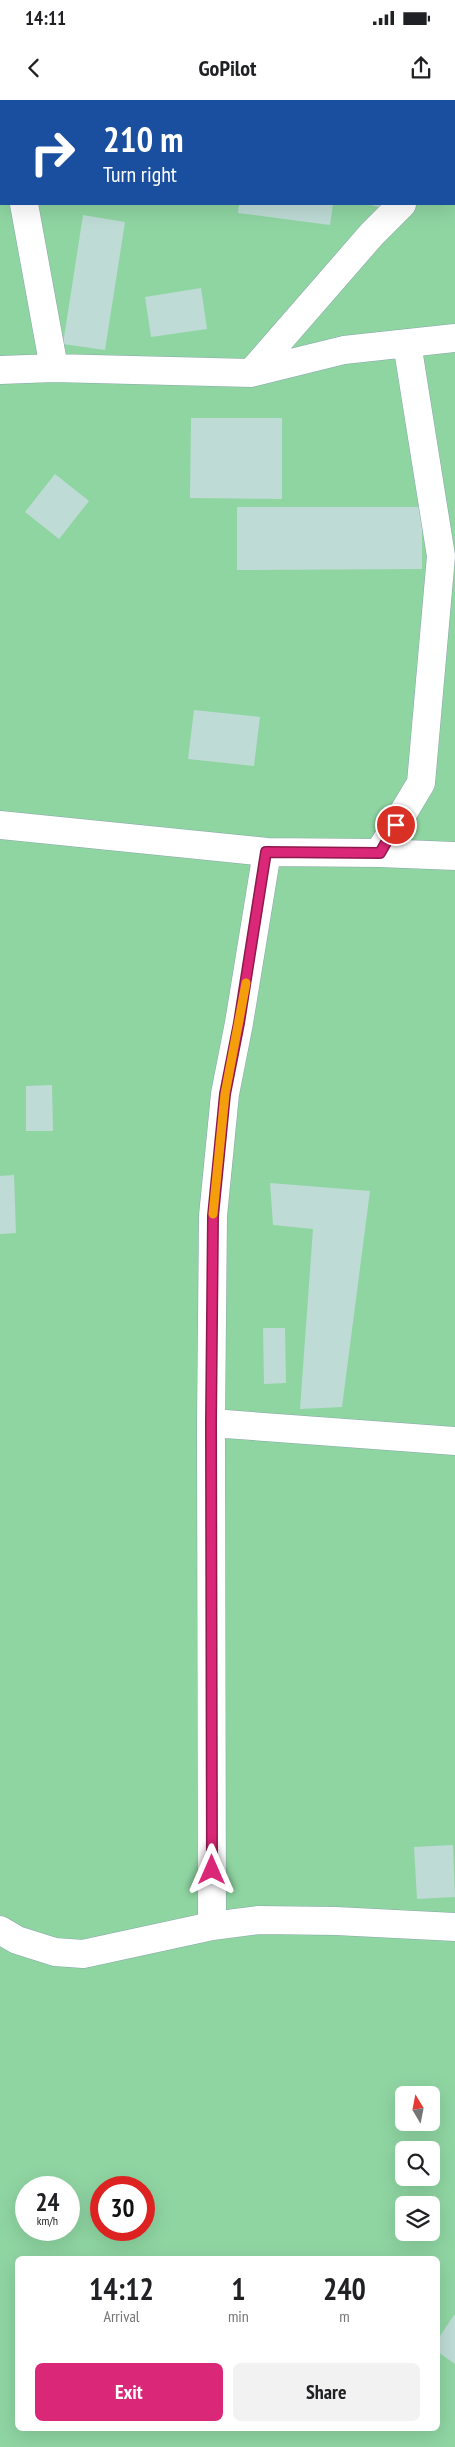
<!DOCTYPE html>
<html lang="en">
<head>
<meta charset="utf-8">
<style>
	:root { --surface:#fff; --page:#f2f2f2; --text:#202124; --muted:#757577; --accent:#db2777 }
	body { margin:0; font-family:"PT Sans Narrow",sans-serif; background:var(--page); color:var(--text); height:100vh; display:flex; flex-direction:column; font-size:19px; white-space:nowrap }
	* { box-sizing:border-box; margin:0 }
	p { font-size:16px; color:var(--muted) }
	.icon { flex:none; width:28px; height:28px; fill:none; stroke:currentColor; stroke-width:2; stroke-linecap:round; stroke-linejoin:round }
	.map { position:relative; flex:1; overflow:hidden }
	.drawer { position:absolute; left:15px; top:2156px; width:425px; height:175px; display:flex; flex-direction:column; background:var(--surface); border-radius:8px; box-shadow:0 5px 20px #0002 }
	.drawer>* { flex:none }
	.banner { position:absolute; left:0px; top:0px; width:455px; height:105px; box-shadow:0 5px 20px #0002; background:#1a4fa0; color:#fff; overflow:hidden }
	.needle { width:32px; rotate:350deg }
	.fabs { position:absolute; left:395px; top:1986px; display:grid; gap:10px }
	.fabs a { display:grid; place-items:center; width:45px; height:45px; border-radius:8px; background:var(--surface); box-shadow:0 5px 20px #0002; font-size:25px }
	.speed { position:absolute; left:15px; top:2076px; display:flex; gap:10px; font-size:25px; font-weight:700; text-align:center }
	.speed>* { display:grid; place-content:center; width:65px; height:65px; border-radius:50%; background:var(--surface); box-shadow:0 5px 20px #0002; line-height:1 }
	.speed small { font-size:12px; font-weight:400 }
	.speed .limit { border:8px solid #d22; background:#fff; color:#111 }
	.pin { position:absolute; display:grid; place-items:center; width:42px; height:42px; color:#fff; margin:-21px; border:2px solid #fff; border-radius:50%; box-shadow:0 1px 5px #0007 }
	.me { position:absolute; width:55px; margin:-28px; rotate:0deg; stroke-linejoin:round; filter:drop-shadow(0 0 4px #0008) }
	.turn { display:flex; align-items:center; gap:18px; height:105px; padding:0 20px; font-size:22px }
	.turn .icon { width:65px; height:65px; stroke-width:2.5 }
	.turn b { display:block; font-size:35px; line-height:42px }
	.eta { display:flex; justify-content:space-evenly; align-items:center; height:85px; text-align:center }
	.eta b { font-size:30px; font-weight:700; line-height:35px }
	.action { display:flex; gap:10px; margin-top:auto; padding:10px 20px }
	.action a { flex:1; height:58px; border-radius:8px; background:var(--accent); color:#fff; font-size:20px; font-weight:700; line-height:58px; text-align:center }
	.action a+a { background:var(--page); color:var(--text) }
	.status { display:flex; justify-content:space-between; align-items:center; height:35px; padding:0 25px; background:var(--surface); direction:ltr }
	.status svg { height:14px; fill:currentColor }
	header { display:flex; justify-content:space-between; align-items:center; height:65px; padding:0 20px; background:var(--surface); font-size:22px; font-weight:700 }
	.map>svg:first-child { display:block }
</style>
</head>
<body>
<div class="status"><b>14:11</b><svg viewBox="0 0 49 12"><path d="M0 12V9h3v3zM5 12V6h3v6zM10 12V3h3v9zM15 12V0h3v12zM26 1h20v11H26zM47 4h2v5h-2z"/></svg></div>
<header><svg class="icon" aria-label="back" viewBox="0 0 24 24"><path d="M15 5l-7 7 7 7"/></svg>GoPilot<svg class="icon" aria-label="share" viewBox="0 0 24 24"><path d="M12 15V3M7 8l5-5 5 5M5 13v7h14v-7"/></svg></header>
<div class="map">
<svg width="455" height="2347" viewBox="0 0 455 2347">
	<rect width="100%" height="100%" fill="#e2faff"/>
	<path fill="#8fd5a2" fill-rule="evenodd" d="M 0,0 L 455,0 L 455,2347 L 0,2347 ZM 1,1 L 454,1 L 454,104 L 1,104 ZM 404,1995 L 431,1995 L 431,2022 L 404,2022 ZM 404,2050 L 431,2050 L 431,2078 L 404,2078 ZM 26,2088 L 69,2088 L 69,2130 L 26,2130 ZM 101,2088 L 144,2088 L 144,2130 L 101,2130 ZM 404,2105 L 431,2105 L 431,2132 L 404,2132 ZM 18,2159 L 438,2159 L 438,2329 L 18,2329 Z"/>
	<path fill="#bedbd5" d="M 239,104 L 333,104 L 330,125 L 238,113 Z
		M 368,104 L 386,104 L 385,109 Z
		M 83,115 L 125,122 L 105,250 L 63,244 Z
		M 201,188 L 207,229 L 151,237 L 145,197 Z
		M 191,318 L 282,318 L 282,399 L 190,398 Z
		M 55,374 L 89,401 L 59,439 L 25,412 Z
		M 237,407 L 422,407 L 422,469 L 237,470 Z
		M 194,610 L 260,617 L 254,666 L 188,659 Z
		M 52,985 L 53,1031 L 26,1031 L 26,986 Z
		M 14,1075 L 16,1133 L 0,1134 L 0,1076 Z
		M 270,1083 L 370,1091 L 342,1307 L 300,1309 L 313,1129 L 273,1125 Z
		M 263,1228 L 285,1228 L 286,1283 L 264,1284 Z
		M 453,1745 L 455,1797 L 417,1799 L 414,1747 Z
		M 454,2215 L 455,2216 L 455,2264 L 438,2252 L 438,2239 Z"/>
	<g fill="none" stroke-linecap="round" stroke-linejoin="round">
		<defs>
			<path id="minor" d="M 1,0 L 1,1
				M 454,23 L 455,20
				M 24,104 L 54,268
				M 0,270 L 54,268 L 251,273 L 344,250 L 455,238
				M 251,273 L 372,134 L 402,104
				M 0,725 L 267,752 L 379,753 L 455,756
				M 379,753 L 421,683 L 441,456 L 407,243
				M 211,1323 L 455,1341
				M 212,1826 L 211,1323 L 213,1116 L 225,994 L 239,923 L 267,752
				M 0,1830 L 17,1840 L 55,1852 L 83,1854 L 212,1826 L 259,1820 L 336,1821 L 455,1827"/>
		</defs>
		<use href="#minor" stroke="#89a5aa" stroke-width="29"/>
		<use href="#minor" stroke="#fff" stroke-width="28"/>
	</g>
	<g fill="none" stroke-linecap="round" stroke-linejoin="round">
		<defs>
			<path id="route" d="M 212,1770 L 211,1323 L 213,1116 L 225,994 L 239,923 L 266,752 L 380,753 L 396,725"/>
		</defs>
		<use href="#route" stroke="#8e194d" stroke-width="12"/>
		<use href="#route" stroke="#db2777" stroke-width="9"/>
		<path stroke="#f59e0b" stroke-width="9" d="M 213,1114 L 225,994 L 246,883"/>
	</g>
</svg>
<div class="fabs">
<a><svg class="needle" viewBox="-14 -14 28 28"><path d="M0-13l5 13h-10z" fill="#e53935"/><path d="M0 13l5-13h-10z" fill="#757577"/></svg></a>
<a><svg class="icon" aria-label="search" viewBox="0 0 24 24"><circle cx="10" cy="10" r="6"/><path d="M15 15l6 6"/></svg></a>
<a><svg class="icon" aria-label="layers" viewBox="0 0 24 24"><path d="M12 4l9 5-9 5-9-5zM3 14l9 5 9-5"/></svg></a>
</div>
<div class="speed"><div>24<small>km/h</small></div><div class="limit">30</div></div>
<div class="pin" style="left:396px;top:725px;background:#d93025"><svg class="icon" aria-label="arrive" viewBox="0 0 24 24"><path d="M6 21V4h12l-3 4 3 4H6"/></svg></div>
<svg class="me" style="left:212px;top:1770px" viewBox="-20 -20 40 40"><path d="M0-17L14 15 0 8-14 15z" fill="#db2777" stroke="#fff" stroke-width="4"/></svg>
<div class="banner">
<div class="turn"><svg class="icon" aria-label="right" viewBox="0 0 24 24"><path d="M7 20v-9h11M14 6l5 5-5 5"/></svg><div><b>210 m</b>Turn right</div></div>
</div>
<section class="drawer">
<div class="eta">
<div><b>14:12</b><p>Arrival</p></div>
<div><b>1</b><p>min</p></div>
<div><b>240</b><p>m</p></div>
</div>
<div class="action"><a>Exit</a><a>Share</a></div>
</section>
</div>
</body>
</html>
